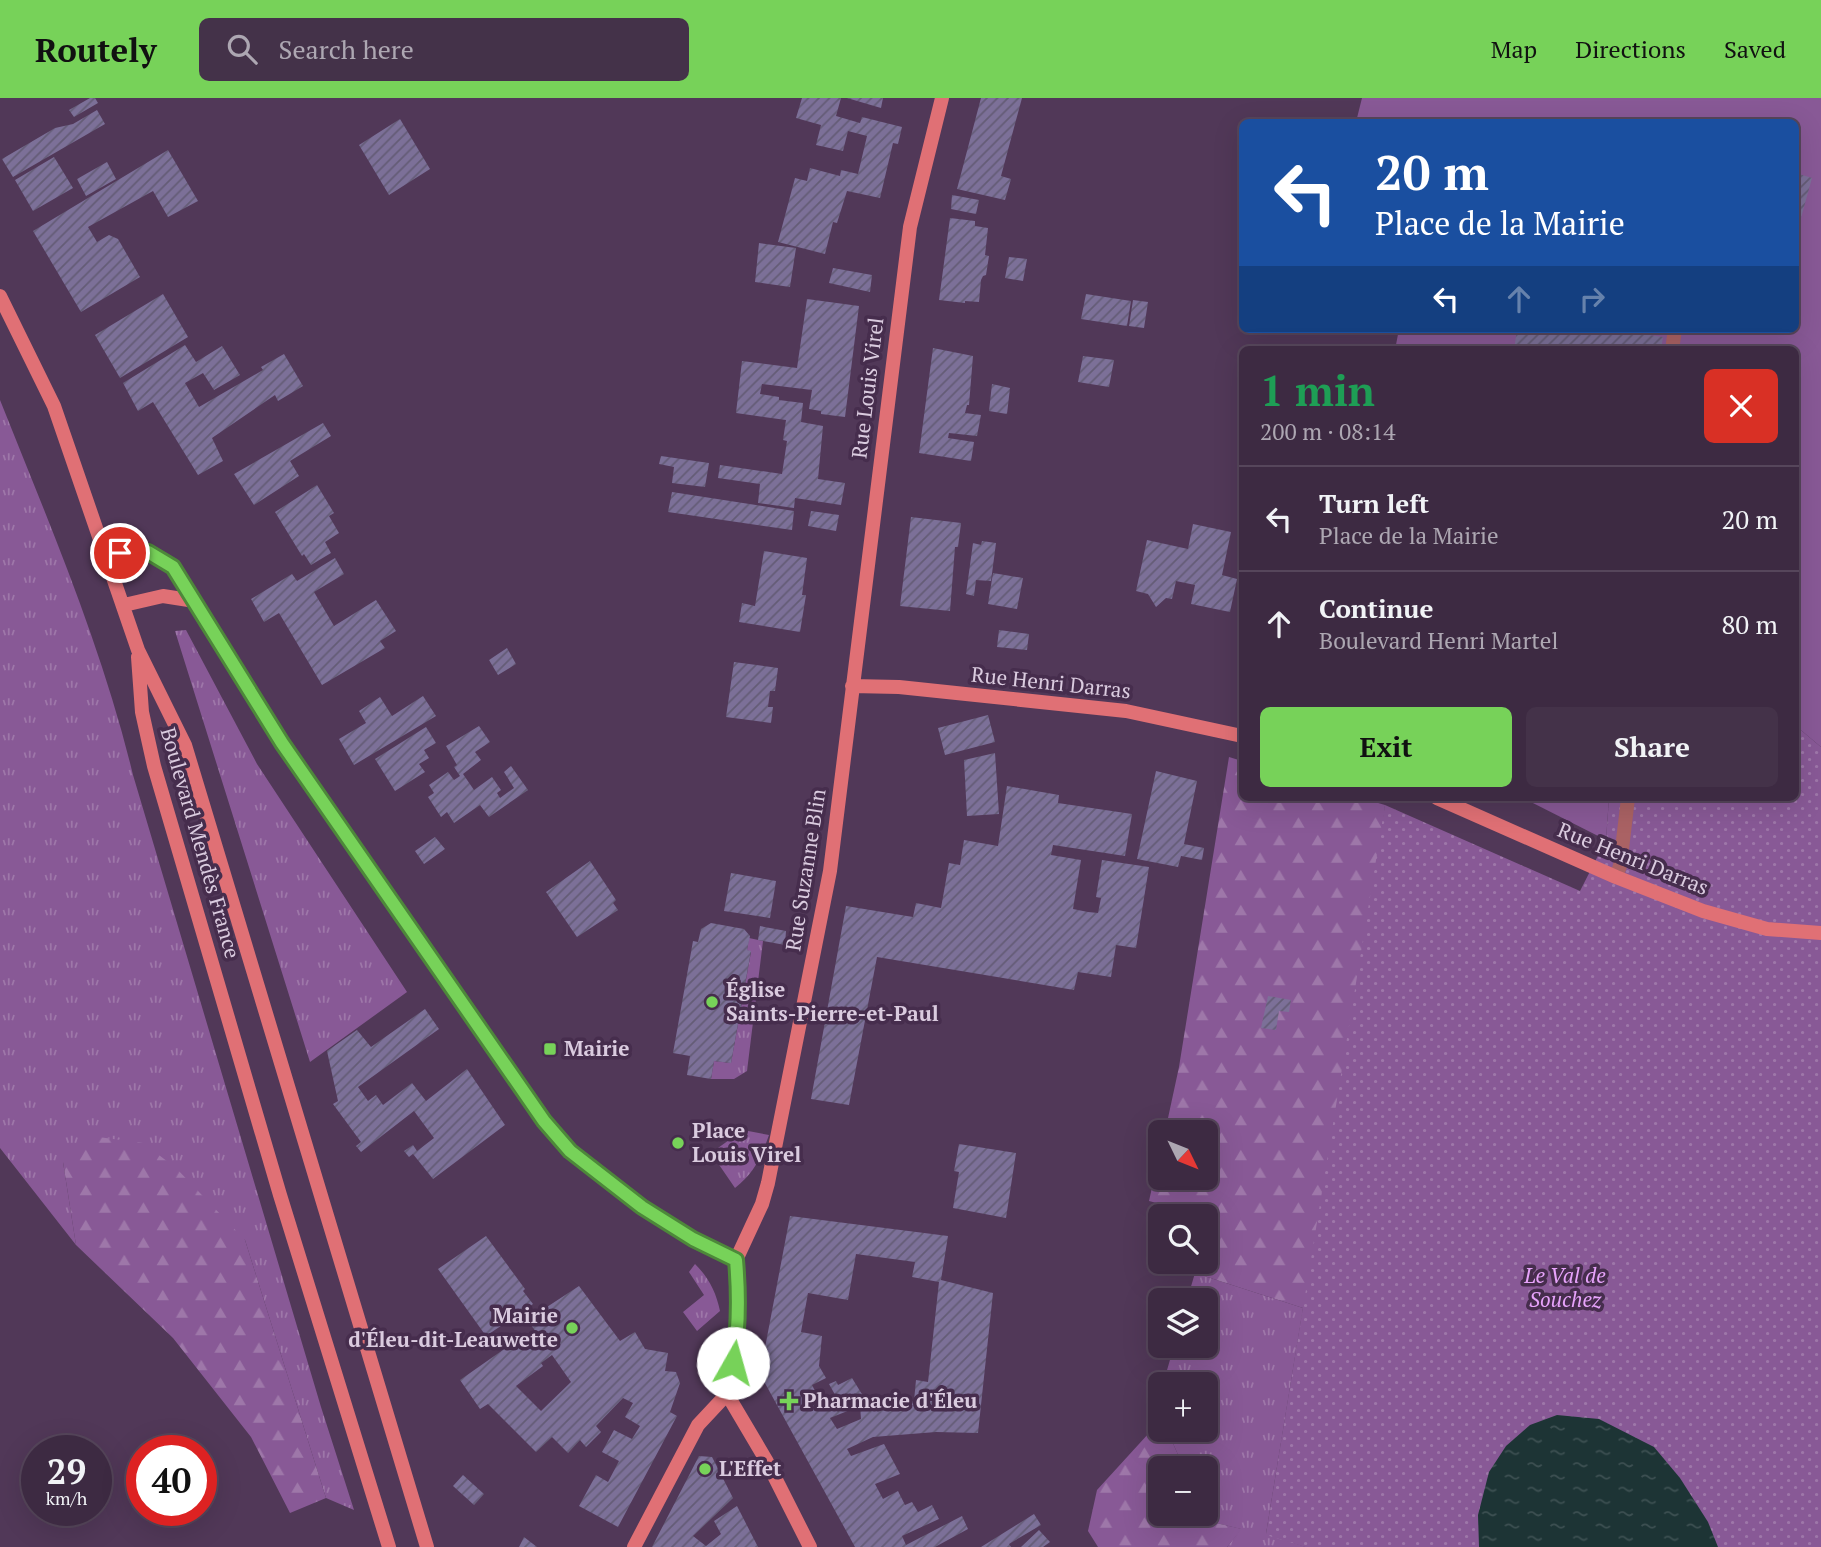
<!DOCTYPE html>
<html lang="en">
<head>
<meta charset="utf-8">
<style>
	:root { --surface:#3d2a42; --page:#443249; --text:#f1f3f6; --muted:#ada7b2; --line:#56465b; --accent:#77d259 }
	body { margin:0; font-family:"PT Serif",serif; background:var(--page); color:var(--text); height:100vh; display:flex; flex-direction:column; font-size:26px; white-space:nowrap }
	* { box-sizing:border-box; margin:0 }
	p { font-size:23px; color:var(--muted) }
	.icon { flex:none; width:38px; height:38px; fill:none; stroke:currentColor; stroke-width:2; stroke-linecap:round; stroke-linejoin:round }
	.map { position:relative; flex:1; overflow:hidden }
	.details { position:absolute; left:1239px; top:248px; width:560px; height:455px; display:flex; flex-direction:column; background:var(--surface); border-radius:10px; box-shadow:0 7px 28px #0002,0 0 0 2px var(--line) }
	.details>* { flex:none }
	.guide { position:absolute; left:1239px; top:21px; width:560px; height:214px; border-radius:10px; box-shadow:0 7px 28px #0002,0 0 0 2px var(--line); background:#1a4fa0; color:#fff; overflow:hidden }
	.needle { width:46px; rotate:133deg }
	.tools { position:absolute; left:1148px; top:1022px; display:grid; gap:14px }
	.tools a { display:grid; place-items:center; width:70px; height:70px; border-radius:10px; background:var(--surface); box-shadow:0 7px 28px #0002,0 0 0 2px var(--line); font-size:35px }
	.speed { position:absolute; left:21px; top:1337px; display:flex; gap:14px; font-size:35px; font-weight:700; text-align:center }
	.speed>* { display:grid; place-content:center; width:91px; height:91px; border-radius:50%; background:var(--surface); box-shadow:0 7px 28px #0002,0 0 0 2px var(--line); line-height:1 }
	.speed small { font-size:18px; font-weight:400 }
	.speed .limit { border:10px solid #d22; background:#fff; color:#111 }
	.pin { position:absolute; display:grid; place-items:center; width:60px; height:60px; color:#fff; margin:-30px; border:4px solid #fff; border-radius:50%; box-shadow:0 2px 7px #0007 }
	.me { position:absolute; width:77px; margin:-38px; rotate:7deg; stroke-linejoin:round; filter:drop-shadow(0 0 5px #0008) }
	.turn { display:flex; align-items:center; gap:24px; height:147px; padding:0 21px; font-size:32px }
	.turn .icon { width:91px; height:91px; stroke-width:2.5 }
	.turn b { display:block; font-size:49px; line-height:60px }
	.lanes { display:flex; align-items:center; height:66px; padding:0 21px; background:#0003; justify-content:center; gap:35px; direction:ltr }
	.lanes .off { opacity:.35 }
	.round { display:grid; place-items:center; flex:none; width:74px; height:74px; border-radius:10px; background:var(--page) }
	.headline { display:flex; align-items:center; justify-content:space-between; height:119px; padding:0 21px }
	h1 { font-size:42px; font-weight:600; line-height:52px; color:#1e9e55 }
	.action { display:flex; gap:14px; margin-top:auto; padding:14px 21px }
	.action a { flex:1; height:80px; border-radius:10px; background:var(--accent); color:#111; font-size:28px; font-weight:600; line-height:80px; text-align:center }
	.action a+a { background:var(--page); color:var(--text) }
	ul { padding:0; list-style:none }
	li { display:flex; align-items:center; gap:21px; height:105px; padding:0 21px; border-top:2px solid var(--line) }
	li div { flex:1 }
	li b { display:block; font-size:26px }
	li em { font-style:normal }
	header { display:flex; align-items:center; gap:42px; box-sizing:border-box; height:98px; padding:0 35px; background:var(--accent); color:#111 }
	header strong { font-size:33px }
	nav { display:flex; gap:38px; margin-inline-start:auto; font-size:24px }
	.search { width:490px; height:63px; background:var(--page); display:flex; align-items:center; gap:18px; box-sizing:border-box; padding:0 24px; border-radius:10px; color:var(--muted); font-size:26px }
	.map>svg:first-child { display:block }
</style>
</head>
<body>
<header>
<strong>Routely</strong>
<div class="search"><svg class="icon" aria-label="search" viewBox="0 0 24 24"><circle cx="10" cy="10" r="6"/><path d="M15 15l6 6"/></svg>Search here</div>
<nav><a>Map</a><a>Directions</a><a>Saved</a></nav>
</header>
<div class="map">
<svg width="1821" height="1449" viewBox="0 0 1821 1449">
	<defs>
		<pattern id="grass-tufts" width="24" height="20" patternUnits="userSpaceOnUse" patternTransform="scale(1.75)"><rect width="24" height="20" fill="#885996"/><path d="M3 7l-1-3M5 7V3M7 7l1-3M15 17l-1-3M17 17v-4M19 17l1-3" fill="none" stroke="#9e77a9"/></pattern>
		<pattern id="forest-firs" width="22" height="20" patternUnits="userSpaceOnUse" patternTransform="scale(1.75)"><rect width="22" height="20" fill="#885996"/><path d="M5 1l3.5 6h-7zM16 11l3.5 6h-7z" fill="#9e77a9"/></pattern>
		<pattern id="park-dots" width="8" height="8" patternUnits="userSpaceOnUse" patternTransform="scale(1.75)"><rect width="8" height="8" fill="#885996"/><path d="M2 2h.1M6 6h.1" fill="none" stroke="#9e77a9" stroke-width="1.8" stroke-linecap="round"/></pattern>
		<pattern id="water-ripples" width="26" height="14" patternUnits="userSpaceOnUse" patternTransform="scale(1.75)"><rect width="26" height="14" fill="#1d3435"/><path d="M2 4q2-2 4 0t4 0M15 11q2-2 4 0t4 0" fill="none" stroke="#3d5052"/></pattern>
		<pattern id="building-hatch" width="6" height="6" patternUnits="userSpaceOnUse" patternTransform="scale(1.75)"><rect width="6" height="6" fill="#7c7098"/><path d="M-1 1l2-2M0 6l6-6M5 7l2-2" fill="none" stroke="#645c76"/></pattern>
	</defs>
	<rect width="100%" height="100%" fill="#513858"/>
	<path fill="url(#grass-tufts)" d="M 0,302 C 49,425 102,548 133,677 L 321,1309 L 354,1412 L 326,1400 L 245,1142 L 63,1064 L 76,1147 L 0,1050 Z
		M 186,532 L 257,666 L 407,894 L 310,964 L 175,533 Z
		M 749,840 L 763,843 L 747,973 L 734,981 L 711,981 L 714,963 L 731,965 L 751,854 L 747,852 Z
		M 743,1032 L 769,1037 C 761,1060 754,1075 735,1090 L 711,1055 Z
		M 695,1166 C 709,1180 716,1194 720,1213 L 697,1233 L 683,1214 L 704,1197 L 689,1174 Z
		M 1195,1175 L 1303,1210 L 1266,1436 L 1306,1449 L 1227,1449 L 1241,1431 L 1216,1425 L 1206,1409 L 1206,1370 L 1184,1370 L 1171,1341 L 1174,1332 L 1206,1332 L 1206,1286 L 1163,1286 L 1174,1248 L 1206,1248 L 1206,1202 L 1187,1202 Z"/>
	<path fill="url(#forest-firs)" d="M 1229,659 L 1242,663 L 1242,700 L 1361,700 L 1385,707 L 1306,1449 L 1266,1437 L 1303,1210 L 1195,1175 L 1198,1164 L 1206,1164 L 1206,1137 L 1211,1119 L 1149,1103 L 1160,1054 L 1160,1080 L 1206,1080 L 1206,1034 L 1165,1034 L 1179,969 Z
		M 91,1038 L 143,1045 L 176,1070 L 245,1142 L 326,1400 L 290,1415 L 251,1339 L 173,1240 L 76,1147 L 63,1064 Z
		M 1149,1335 L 1171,1341 L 1184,1370 L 1160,1370 L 1160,1416 L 1206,1416 L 1206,1409 L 1216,1425 L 1242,1431 L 1227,1449 L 1098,1449 L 1088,1433 L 1097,1392 Z"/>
	<path fill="url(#park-dots)" d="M 1796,628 L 1821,649 L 1821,1449 L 1306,1449 L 1266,1437 L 1385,707 L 1580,793 L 1606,742 L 1609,700 L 1796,700 Z"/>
	<path fill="#885996" d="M 1362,0 L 1821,0 L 1821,649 L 1796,628 L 1796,252 L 1395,252 L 1399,231 L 1796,231 L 1796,24 L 1356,24 Z
		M 1523,700 L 1609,700 L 1606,742 Z"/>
	<path fill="url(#water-ripples)" d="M 1557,1317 L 1599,1321 L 1654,1349 L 1680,1380 L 1708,1424 L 1718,1449 L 1479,1449 L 1478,1417 L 1489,1374 L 1506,1348 L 1530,1327 Z"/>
	<path fill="url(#building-hatch)" fill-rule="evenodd" d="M 90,0 L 95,0 L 98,5 L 74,19 L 69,12 Z
		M 802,0 L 841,0 L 836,18 L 860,25 L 862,19 L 902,29 L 898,46 L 893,45 L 880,100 L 847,93 L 837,125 L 833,124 L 825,156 L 778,144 L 795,80 L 807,83 L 810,70 L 840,78 L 841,72 L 858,76 L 867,38 L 848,33 L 843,53 L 816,47 L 821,27 L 796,20 Z
		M 847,0 L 883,0 L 881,10 Z
		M 981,0 L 1022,0 L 1001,78 L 1011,81 L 1005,102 L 957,91 Z
		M 97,12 L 105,26 L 13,79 L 2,61 L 55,30 L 73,26 Z
		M 400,21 L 430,71 L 389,97 L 359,47 Z
		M 168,52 L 198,103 L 168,119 L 153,93 L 88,129 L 97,144 L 109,137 L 118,141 L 140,179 L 81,214 L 33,133 Z
		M 54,59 L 73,90 L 33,113 L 15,82 Z
		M 107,64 L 116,81 L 86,98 L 77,81 Z
		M 1796,75 L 1812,80 L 1796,138 Z
		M 952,97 L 979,102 L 976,116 L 951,111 Z
		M 950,120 L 975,123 L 975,128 L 988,130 L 985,157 L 989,158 L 986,177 L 983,178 L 981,182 L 979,204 L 965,203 L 965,205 L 939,202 Z
		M 759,145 L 796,150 L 790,189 L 755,184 Z
		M 1009,159 L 1027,161 L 1023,183 L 1005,180 Z
		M 833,170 L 872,177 L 870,194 L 829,185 Z
		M 163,196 L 188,239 L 120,280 L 95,237 Z
		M 1086,196 L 1131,203 L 1127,228 L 1081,221 Z
		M 807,201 L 859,208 L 845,319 L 821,316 L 821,313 L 809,311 L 812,292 L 762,286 L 760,296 L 779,299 L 779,302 L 803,305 L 801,324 L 823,328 L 818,381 L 845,385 L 841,407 L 795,400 L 794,410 L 758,405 L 760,386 L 718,380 L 720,367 L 782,376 L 787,343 L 783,342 L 786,322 L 736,315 L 742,263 L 797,270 Z
		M 1133,202 L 1148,204 L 1144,230 L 1129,228 Z
		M 1517,231 L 1609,231 L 1663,239 L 1661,252 L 1514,252 Z
		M 185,247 L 196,264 L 222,248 L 240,277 L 214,292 L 203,275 L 185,285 L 199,309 L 263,272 L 261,269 L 284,256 L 303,288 L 278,303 L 275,297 L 212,340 L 223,363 L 198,377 L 153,304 L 138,313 L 123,285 Z
		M 933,250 L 973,258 L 969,307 L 967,307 L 965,315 L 981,317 L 977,338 L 949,335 L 948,340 L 974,344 L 971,363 L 919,355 Z
		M 1083,258 L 1114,262 L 1109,289 L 1078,284 Z
		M 992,286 L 1010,290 L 1007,316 L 989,313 Z
		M 323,325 L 331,338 L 290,363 L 299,378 L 254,407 L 234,376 Z
		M 661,358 L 709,365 L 705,389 L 672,385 L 674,369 L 659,366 Z
		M 317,387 L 334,415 L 329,418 L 339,435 L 325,444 L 331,455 L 311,467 L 304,456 L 302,458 L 275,414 Z
		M 672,394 L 794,413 L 792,432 L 668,414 Z
		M 811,413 L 839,417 L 836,433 L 808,428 Z
		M 911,419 L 961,425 L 958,449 L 955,449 L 950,513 L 900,508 Z
		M 1193,426 L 1231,434 L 1222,477 L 1237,481 L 1230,514 L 1191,506 L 1195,487 L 1176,483 L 1172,501 L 1166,500 L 1156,509 L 1148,496 L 1136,493 L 1147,442 L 1188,451 Z
		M 982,443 L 996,445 L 991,483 L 976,482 L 974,498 L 966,496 L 973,445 L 981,447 Z
		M 764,453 L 807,460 L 802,497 L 806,497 L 800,534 L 739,524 L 742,505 L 755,508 Z
		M 335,460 L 344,476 L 314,494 L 334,528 L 376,502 L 396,533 L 380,543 L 385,550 L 322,587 L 279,515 L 264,524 L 251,501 L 292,476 L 297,483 Z
		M 993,475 L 1023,480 L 1017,511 L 988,506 Z
		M 999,532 L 1029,536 L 1027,552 L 997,549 Z
		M 507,550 L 516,566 L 498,577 L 489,562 Z
		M 734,564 L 778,570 L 775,593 L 770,593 L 768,609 L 773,609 L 771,625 L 726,619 Z
		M 423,598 L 436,618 L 354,667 L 339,641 L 366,625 L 359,613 L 380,599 L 392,618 Z
		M 988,617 L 995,644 L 945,657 L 938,630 Z
		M 479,628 L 490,644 L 475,654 L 481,662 L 463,676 L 474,692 L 492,679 L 501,692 L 497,695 L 500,700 L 514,690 L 504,674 L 511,668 L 528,692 L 489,719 L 480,707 L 454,725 L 447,714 L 441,719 L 428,699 L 434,695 L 429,687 L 448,674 L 454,682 L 460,678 L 454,669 L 457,667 L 446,648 Z
		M 426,629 L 436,645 L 424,652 L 429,660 L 419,666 L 425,674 L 395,693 L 375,661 Z
		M 995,655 L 999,716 L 967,718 L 964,662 Z
		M 1156,673 L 1197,683 L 1184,746 L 1204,750 L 1202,762 L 1181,758 L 1178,769 L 1137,761 Z
		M 1007,688 L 1059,697 L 1058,705 L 1132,716 L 1125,758 L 1053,747 L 1051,757 L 1081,762 L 1073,811 L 1088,814 L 1098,815 L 1101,800 L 1096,799 L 1102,762 L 1149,769 L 1136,850 L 1116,847 L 1111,879 L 1078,874 L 1074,892 L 877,859 L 849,1007 L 811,1001 L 846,808 L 913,819 L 916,805 L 941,810 L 949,765 L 960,767 L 964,742 L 998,748 Z
		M 435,739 L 445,751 L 424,766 L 415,753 Z
		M 590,763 L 616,802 L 613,805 L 618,812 L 577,839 L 546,794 Z
		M 731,775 L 776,783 L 770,820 L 724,813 Z
		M 711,825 L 744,831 L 750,838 L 747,852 L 751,853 L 731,965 L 714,963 L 711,981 L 687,977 L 690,958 L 673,955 L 693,843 L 698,844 L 701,831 Z
		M 760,828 L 786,833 L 785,847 L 758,842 Z
		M 1268,898 L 1291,902 L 1289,914 L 1279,913 L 1276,932 L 1261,930 Z
		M 425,911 L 439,931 L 358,989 L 368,1003 L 376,997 L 383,1007 L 412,985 L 426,1003 L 467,971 L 505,1027 L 433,1081 L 413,1056 L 409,1059 L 404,1053 L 413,1047 L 417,1053 L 434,1040 L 414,1013 L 361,1054 L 356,1048 L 361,1044 L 333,1006 L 338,1003 L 327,953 L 357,932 L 371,949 Z
		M 959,1046 L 1016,1055 L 1006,1120 L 953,1110 L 959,1074 L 954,1073 Z
		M 790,1118 L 948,1138 L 941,1182 L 993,1195 L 978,1335 L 936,1334 L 873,1339 L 847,1351 L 851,1358 L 884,1346 L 900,1376 L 875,1386 L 883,1401 L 898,1393 L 905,1407 L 912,1404 L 918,1414 L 932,1407 L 939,1421 L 902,1438 L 906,1447 L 962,1418 L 968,1431 L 935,1449 L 855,1449 L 760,1276 ZM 856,1156 L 915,1164 L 912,1179 L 939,1184 L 928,1284 L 916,1282 L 914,1303 L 868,1306 L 852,1280 L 838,1287 L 836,1283 L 829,1286 L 838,1302 L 823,1309 L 812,1287 L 826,1280 L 819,1268 L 822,1238 L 801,1234 L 808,1195 L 848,1202 ZM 860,1308 L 861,1321 L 837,1331 L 830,1320 Z
		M 486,1138 L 525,1191 L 523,1193 L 533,1206 L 486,1238 L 438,1171 Z
		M 579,1188 L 620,1243 L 635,1234 L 645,1251 L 668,1255 L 665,1273 L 676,1274 L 680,1285 L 670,1314 L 677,1318 L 618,1429 L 579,1408 L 596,1377 L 608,1384 L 619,1363 L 602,1354 L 614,1332 L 632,1341 L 640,1328 L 625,1319 L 633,1305 L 623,1300 L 596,1328 L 601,1334 L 586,1349 L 580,1342 L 568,1355 L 552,1339 L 536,1354 L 488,1306 L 480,1311 L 460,1282 L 523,1238 L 529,1247 L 540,1239 L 527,1222 ZM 552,1257 L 571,1284 L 541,1313 L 516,1288 L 543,1268 L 541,1265 Z
		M 1159,1310 L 1160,1332 L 1174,1332 L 1171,1341 L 1152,1336 Z
		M 699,1358 L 712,1359 L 733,1400 L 693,1438 L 706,1448 L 721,1436 L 714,1423 L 737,1408 L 758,1449 L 652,1449 Z
		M 463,1377 L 484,1396 L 474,1407 L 453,1388 Z
		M 1034,1416 L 1041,1427 L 1009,1446 L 1011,1449 L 981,1449 Z
		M 1039,1432 L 1050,1444 L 1043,1449 L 1021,1449 Z
		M 524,1439 L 537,1449 L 519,1449 Z"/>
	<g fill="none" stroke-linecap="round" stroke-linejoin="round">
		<path stroke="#aa6264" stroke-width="14" d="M 1672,252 L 1675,231
			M 1616,779 L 1620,768 L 1628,700"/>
		<path stroke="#e07075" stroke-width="14" d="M 0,198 L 54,308 L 138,552 L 185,647 L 427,1449
			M 105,457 L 148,454 L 173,469 L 282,645 L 544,1023 L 570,1053 L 642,1109 L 693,1141 L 736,1162
			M 124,507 L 163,498 L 195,503
			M 138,559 L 142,614 L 154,668 L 280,1097 L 389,1449
			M 852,588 L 899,589 L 1126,613 L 1242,638
			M 1437,700 L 1616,779 L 1703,813 L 1767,831 L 1821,835
			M 727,1296 L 766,1362 L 810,1449
			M 634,1449 L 698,1327 L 727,1296 L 737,1244 L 739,1195 L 736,1162 L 762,1106 L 768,1085 L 830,773 L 910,129 L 942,0"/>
	</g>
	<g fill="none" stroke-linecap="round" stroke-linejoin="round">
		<defs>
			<path id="route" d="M 120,455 L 148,454 L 173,469 L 282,645 L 544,1023 L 570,1053 L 642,1109 L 693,1141 L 736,1162 C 739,1197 739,1231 733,1265"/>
		</defs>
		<use href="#route" stroke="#4d883a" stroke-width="18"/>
		<use href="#route" stroke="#77d259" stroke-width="12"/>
	</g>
	<g fill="#77d259" stroke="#462d4d" stroke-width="2.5">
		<circle cx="712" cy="904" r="7"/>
		<rect x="543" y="944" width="14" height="14" rx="3.5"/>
		<circle cx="678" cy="1045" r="7"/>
		<circle cx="572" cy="1230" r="7"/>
		<path d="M785.5 1292.5h7v7h7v7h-7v7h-7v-7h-7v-7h7z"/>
		<circle cx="705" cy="1371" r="7"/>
	</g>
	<g text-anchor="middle" stroke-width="7" stroke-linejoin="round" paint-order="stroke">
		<g font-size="21" fill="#dacbdf" stroke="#462d4d">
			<text transform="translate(868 290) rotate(-83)" y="7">Rue Louis Virel</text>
			<text transform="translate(1051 585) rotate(6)" y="7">Rue Henri Darras</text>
			<text transform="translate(200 745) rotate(74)" y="7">Boulevard Mendès France</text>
			<text transform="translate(1633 761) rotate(22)" y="7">Rue Henri Darras</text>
			<text transform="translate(806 772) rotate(-81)" y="7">Rue Suzanne Blin</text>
		</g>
		<g font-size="21" font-weight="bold" fill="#dacbdf" stroke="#462d4d" text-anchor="start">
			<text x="726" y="899">Église<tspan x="726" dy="24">Saints-Pierre-et-Paul</tspan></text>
			<text x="564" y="958">Mairie</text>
			<text x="692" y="1040">Place<tspan x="692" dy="24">Louis Virel</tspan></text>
			<text x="558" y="1225" text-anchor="end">Mairie<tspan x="558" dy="24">d'Éleu-dit-Leauwette</tspan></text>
			<text x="803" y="1310">Pharmacie d'Éleu</text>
			<text x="719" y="1378">L'Effet</text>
		</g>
		<g font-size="21" font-style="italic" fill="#e7a3fb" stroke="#462d4d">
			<text x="1565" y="1185">Le Val de<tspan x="1565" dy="24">Souchez</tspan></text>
		</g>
	</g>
</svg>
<div class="tools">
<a><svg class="needle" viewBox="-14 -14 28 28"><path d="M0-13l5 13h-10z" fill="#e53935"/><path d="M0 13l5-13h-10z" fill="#ada7b2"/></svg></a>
<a><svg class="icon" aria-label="search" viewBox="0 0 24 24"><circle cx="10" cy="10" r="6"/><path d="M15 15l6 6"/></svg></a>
<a><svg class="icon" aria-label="layers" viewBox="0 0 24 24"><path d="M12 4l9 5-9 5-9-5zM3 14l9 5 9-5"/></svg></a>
<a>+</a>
<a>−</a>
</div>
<div class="speed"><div>29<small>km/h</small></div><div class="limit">40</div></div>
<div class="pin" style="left:120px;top:455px;background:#d93025"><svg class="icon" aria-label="arrive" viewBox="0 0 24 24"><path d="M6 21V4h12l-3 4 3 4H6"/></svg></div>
<svg class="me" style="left:733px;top:1265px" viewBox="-20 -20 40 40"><circle r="19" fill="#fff"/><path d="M0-13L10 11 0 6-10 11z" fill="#77d259"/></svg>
<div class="guide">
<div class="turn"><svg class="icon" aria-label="left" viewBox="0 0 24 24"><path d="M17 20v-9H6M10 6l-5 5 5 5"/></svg><div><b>20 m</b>Place de la Mairie</div></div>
<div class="lanes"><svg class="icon" aria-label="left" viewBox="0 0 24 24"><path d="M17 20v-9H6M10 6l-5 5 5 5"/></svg><svg class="icon off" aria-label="ahead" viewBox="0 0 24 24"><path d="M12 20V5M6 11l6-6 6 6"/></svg><svg class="icon off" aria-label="right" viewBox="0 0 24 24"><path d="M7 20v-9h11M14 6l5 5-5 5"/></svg></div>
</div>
<section class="details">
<div class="headline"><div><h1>1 min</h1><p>200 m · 08:14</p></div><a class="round" style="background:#d93025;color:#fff"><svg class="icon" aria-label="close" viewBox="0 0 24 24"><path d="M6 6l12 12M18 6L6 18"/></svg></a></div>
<ul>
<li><svg class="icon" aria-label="left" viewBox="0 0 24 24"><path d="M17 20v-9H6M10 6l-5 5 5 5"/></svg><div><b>Turn left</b><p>Place de la Mairie</p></div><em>20 m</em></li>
<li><svg class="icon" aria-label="ahead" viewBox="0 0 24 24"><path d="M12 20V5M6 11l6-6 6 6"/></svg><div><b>Continue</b><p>Boulevard Henri Martel</p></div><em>80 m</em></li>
</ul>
<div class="action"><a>Exit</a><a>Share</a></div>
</section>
</div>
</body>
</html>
